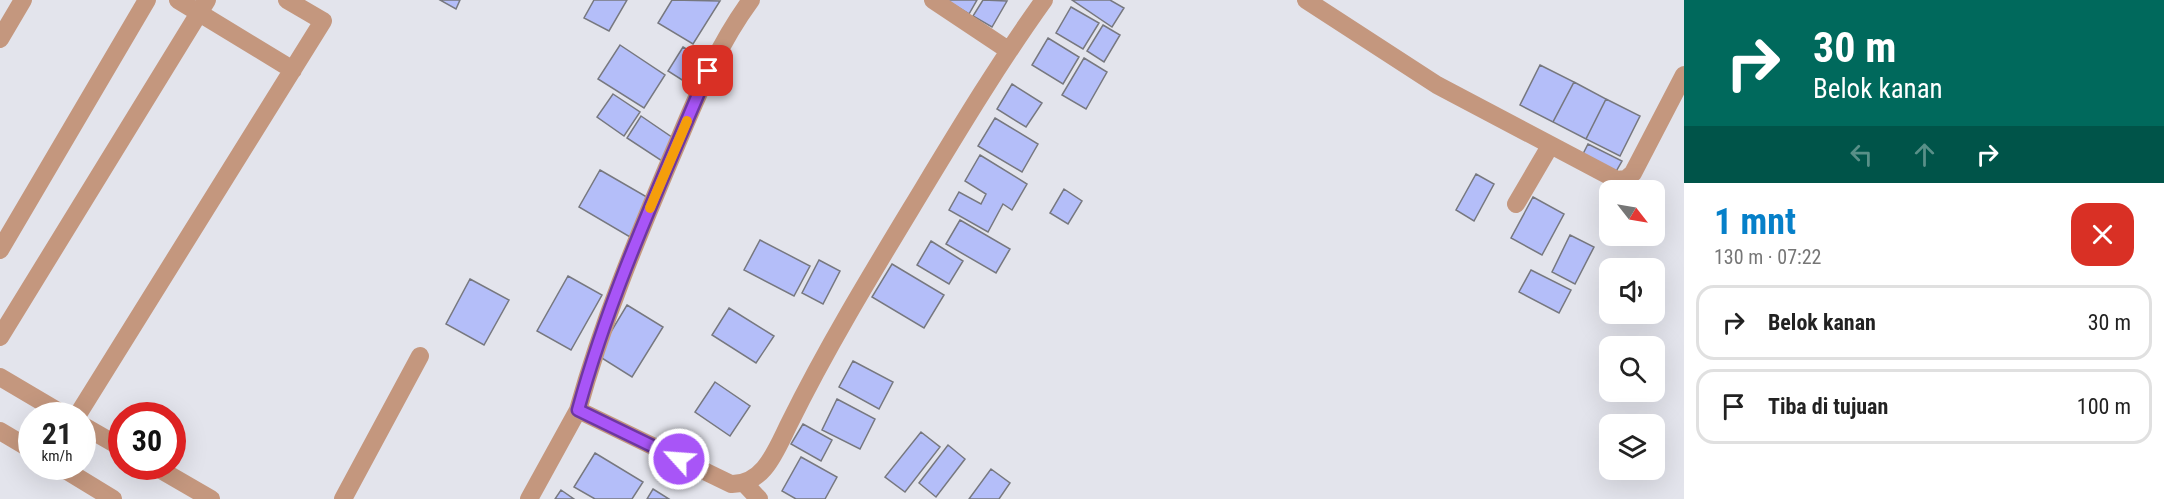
<!DOCTYPE html>
<html lang="id">
<head>
<meta charset="utf-8">
<style>
	:root { --surface:#fff; --page:#f2f2f2; --text:#222; --muted:#767676; --line:#e0e0e0; --accent:#0680c9 }
	body { margin:0; font-family:"Roboto Condensed",sans-serif; background:var(--page); color:var(--text); height:100vh; display:flex; flex-direction:column; font-size:22px; white-space:nowrap }
	* { box-sizing:border-box; margin:0 }
	p { font-size:20px; color:var(--muted) }
	.icon { flex:none; width:33px; height:33px; fill:none; stroke:currentColor; stroke-width:2; stroke-linecap:round; stroke-linejoin:round }
	.map { position:relative; flex:1; overflow:hidden }
	.side { display:flex; flex-direction:column; background:var(--surface); width:480px }
	.side>* { flex:none }
	.banner { background:#00695c; color:#fff; overflow:hidden }
	.needle { width:39px; rotate:121deg }
	.fabs { position:absolute; left:1599px; top:180px; display:grid; gap:12px }
	.fabs a { display:grid; place-items:center; width:66px; height:66px; border-radius:12px; background:var(--surface); box-shadow:0 6px 24px #0002; font-size:30px }
	.speed { position:absolute; left:18px; top:402px; display:flex; gap:12px; font-size:30px; font-weight:700; text-align:center }
	.speed>* { display:grid; place-content:center; width:78px; height:78px; border-radius:50%; background:var(--surface); box-shadow:0 6px 24px #0002; line-height:1 }
	.speed small { font-size:15px; font-weight:400 }
	.speed .limit { border:9px solid #d22; background:#fff; color:#111 }
	.pin { position:absolute; display:grid; place-items:center; width:51px; height:51px; color:#fff; margin:-26px; border-radius:12px; box-shadow:0 3px 9px #0006 }
	.me { position:absolute; width:66px; margin:-33px; rotate:296deg; stroke-linejoin:round; filter:drop-shadow(0 0 4px #0008) }
	.turn { display:flex; align-items:center; gap:21px; height:126px; padding:0 30px; font-size:27px }
	.turn .icon { width:78px; height:78px; stroke-width:2.5 }
	.turn b { display:block; font-size:42px; line-height:51px }
	.lanes { display:flex; align-items:center; height:57px; padding:0 30px; background:#0003; justify-content:center; gap:30px; direction:ltr }
	.lanes .off { opacity:.35 }
	.round { display:grid; place-items:center; flex:none; width:63px; height:63px; border-radius:18px; background:var(--page) }
	.head { display:flex; align-items:center; justify-content:space-between; height:102px; padding:0 30px }
	h1 { font-size:36px; font-weight:700; line-height:45px; color:var(--accent) }
	ul { padding:0; list-style:none }
	li { display:flex; align-items:center; gap:18px; height:75px; margin:0 12px 9px; padding:0 18px; border:3px solid var(--line); border-radius:18px }
	li div { flex:1 }
	li b { display:block; font-size:22px }
	li em { font-style:normal }
	main { display:flex; flex:1; min-height:0 }
	.map>svg:first-child { display:block }
</style>
</head>
<body>
<main>
<div class="map">
<svg width="1684" height="499" viewBox="0 0 1684 499">
	<rect width="100%" height="100%" fill="#e3e4ec"/>
	<path fill="#b4bef9" stroke="#77787f" stroke-width="1.5" d="M 440,0 L 460,0 L 456,9 Z
		M 594,0 L 627,0 L 609,31 L 584,18 Z
		M 672,0 L 720,1 L 693,44 L 658,23 Z
		M 946,0 L 977,0 L 969,14 Z
		M 983,0 L 1007,1 L 992,27 L 973,16 Z
		M 1072,0 L 1110,0 L 1124,8 L 1112,27 Z
		M 1071,7 L 1099,23 L 1083,49 L 1056,33 Z
		M 1103,25 L 1120,35 L 1104,62 L 1087,51 Z
		M 1048,38 L 1079,57 L 1063,84 L 1032,65 Z
		M 620,45 L 665,75 L 644,108 L 598,79 Z
		M 683,47 L 705,60 L 690,85 L 668,71 Z
		M 1084,58 L 1107,72 L 1086,109 L 1062,95 Z
		M 1540,65 L 1574,82 L 1553,122 L 1520,105 Z
		M 1574,82 L 1606,99 L 1586,139 L 1553,122 Z
		M 1012,84 L 1042,103 L 1026,127 L 997,109 Z
		M 613,94 L 640,112 L 624,136 L 597,117 Z
		M 1606,99 L 1640,116 L 1620,156 L 1586,139 Z
		M 641,116 L 676,140 L 662,161 L 627,138 Z
		M 995,118 L 1038,144 L 1022,172 L 978,146 Z
		M 1588,144 L 1622,161 L 1614,175 L 1581,158 Z
		M 980,155 L 1027,184 L 1012,210 L 1003,204 L 988,232 L 949,210 L 959,192 L 981,204 L 986,194 L 965,181 Z
		M 600,170 L 652,200 L 630,237 L 579,207 Z
		M 1476,174 L 1494,184 L 1474,221 L 1456,210 Z
		M 1064,189 L 1082,201 L 1068,224 L 1050,213 Z
		M 1533,197 L 1564,214 L 1542,255 L 1511,238 Z
		M 960,220 L 1010,249 L 996,273 L 946,244 Z
		M 1570,235 L 1594,247 L 1575,284 L 1552,272 Z
		M 760,240 L 810,266 L 794,296 L 744,270 Z
		M 931,241 L 963,261 L 949,284 L 917,265 Z
		M 819,260 L 840,271 L 823,304 L 802,293 Z
		M 892,264 L 944,295 L 924,328 L 872,297 Z
		M 1531,270 L 1571,290 L 1559,313 L 1519,292 Z
		M 568,276 L 602,295 L 571,350 L 537,331 Z
		M 470,279 L 509,300 L 484,345 L 446,324 Z
		M 627,305 L 663,327 L 632,377 L 597,355 Z
		M 729,308 L 774,336 L 756,363 L 712,335 Z
		M 853,361 L 893,382 L 879,409 L 839,387 Z
		M 715,382 L 750,406 L 730,436 L 695,412 Z
		M 837,399 L 875,419 L 860,449 L 822,430 Z
		M 803,424 L 832,440 L 821,461 L 791,444 Z
		M 921,432 L 940,447 L 905,492 L 885,477 Z
		M 948,445 L 965,459 L 936,497 L 919,483 Z
		M 595,453 L 643,482 L 632,499 L 595,499 L 574,487 Z
		M 801,457 L 837,477 L 825,499 L 796,499 L 782,491 Z
		M 991,469 L 1010,483 L 999,499 L 969,499 Z
		M 653,489 L 669,499 L 647,499 Z
		M 561,490 L 574,499 L 555,499 Z"/>
	<g fill="none" stroke-linecap="round" stroke-linejoin="round">
		<path stroke="#c4977e" stroke-width="18" d="M 178,0 L 293,70
			M 933,0 L 1008,50
			M 1306,0 L 1437,85 L 1617,180 L 1626,179 L 1633,173 L 1684,75
			M 0,39 L 23,0
			M 1516,204 L 1550,146
			M 0,250 L 147,0
			M 0,337 L 207,0
			M 0,377 L 66,416
			M 578,410 C 602,323 636,241 671,158 C 695,102 715,49 751,0
			M 77,416 L 323,21 L 287,0
			M 82,425 L 122,448
			M 0,431 L 32,450
			M 59,466 L 113,499
			M 154,466 L 211,499
			M 745,484 L 759,499
			M 343,499 L 420,356
			M 529,499 L 578,410 L 731,484 C 764,485 776,450 789,424 C 826,349 869,278 912,207 C 955,136 996,67 1044,0"/>
	</g>
	<g fill="none" stroke-linecap="round" stroke-linejoin="round">
		<defs>
			<path id="route" d="M 679,459 L 578,410 C 610,293 661,183 708,71"/>
		</defs>
		<use href="#route" stroke="#6d37a1" stroke-width="15"/>
		<use href="#route" stroke="#a855f7" stroke-width="10"/>
		<path stroke="#f59e0b" stroke-width="10" d="M 650,208 L 687,121"/>
	</g>
</svg>
<div class="fabs">
<a><svg class="needle" viewBox="-14 -14 28 28"><path d="M0-13l5 13h-10z" fill="#e53935"/><path d="M0 13l5-13h-10z" fill="#767676"/></svg></a>
<a><svg class="icon" aria-label="sound" viewBox="0 0 24 24"><path d="M4 9h4l5-4v14l-5-4H4zM17 9q2 3 0 6"/></svg></a>
<a><svg class="icon" aria-label="search" viewBox="0 0 24 24"><circle cx="10" cy="10" r="6"/><path d="M15 15l6 6"/></svg></a>
<a><svg class="icon" aria-label="layers" viewBox="0 0 24 24"><path d="M12 4l9 5-9 5-9-5zM3 14l9 5 9-5"/></svg></a>
</div>
<div class="speed"><div>21<small>km/h</small></div><div class="limit">30</div></div>
<div class="pin" style="left:708px;top:71px;background:#d93025"><svg class="icon" aria-label="arrive" viewBox="0 0 24 24"><path d="M6 21V4h12l-3 4 3 4H6"/></svg></div>
<svg class="me" style="left:679px;top:459px" viewBox="-20 -20 40 40"><circle r="17" fill="#a855f7" stroke="#fff" stroke-width="3"/><path d="M0-11L8 9 0 5-8 9z" fill="#fff"/></svg>
</div>
<section class="side">
<div class="banner">
<div class="turn"><svg class="icon" aria-label="right" viewBox="0 0 24 24"><path d="M7 20v-9h11M14 6l5 5-5 5"/></svg><div><b>30 m</b>Belok kanan</div></div>
<div class="lanes"><svg class="icon off" aria-label="left" viewBox="0 0 24 24"><path d="M17 20v-9H6M10 6l-5 5 5 5"/></svg><svg class="icon off" aria-label="ahead" viewBox="0 0 24 24"><path d="M12 20V5M6 11l6-6 6 6"/></svg><svg class="icon" aria-label="right" viewBox="0 0 24 24"><path d="M7 20v-9h11M14 6l5 5-5 5"/></svg></div>
</div>
<div class="head"><div><h1>1 mnt</h1><p>130 m · 07:22</p></div><a class="round" style="background:#d93025;color:#fff"><svg class="icon" aria-label="close" viewBox="0 0 24 24"><path d="M6 6l12 12M18 6L6 18"/></svg></a></div>
<ul>
<li><svg class="icon" aria-label="right" viewBox="0 0 24 24"><path d="M7 20v-9h11M14 6l5 5-5 5"/></svg><div><b>Belok kanan</b></div><em>30 m</em></li>
<li><svg class="icon" aria-label="arrive" viewBox="0 0 24 24"><path d="M6 21V4h12l-3 4 3 4H6"/></svg><div><b>Tiba di tujuan</b></div><em>100 m</em></li>
</ul>
</section>
</main>
</body>
</html>
